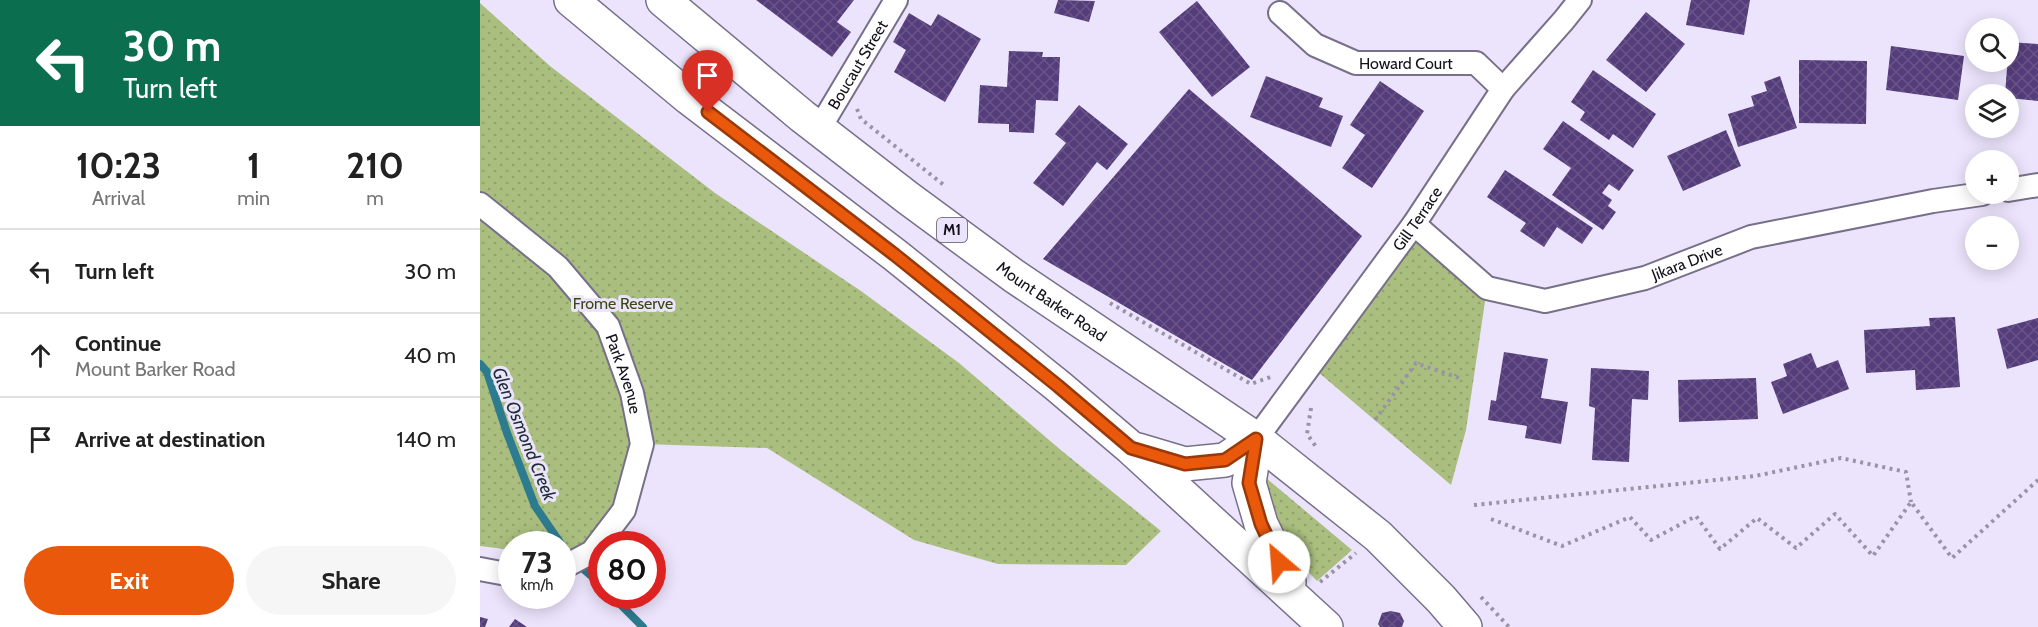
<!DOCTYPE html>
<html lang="en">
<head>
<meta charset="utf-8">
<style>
	:root { --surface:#fff; --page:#f6f6f6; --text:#222; --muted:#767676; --line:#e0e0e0; --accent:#ea580c }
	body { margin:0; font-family:Cabin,sans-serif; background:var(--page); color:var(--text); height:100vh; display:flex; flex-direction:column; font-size:22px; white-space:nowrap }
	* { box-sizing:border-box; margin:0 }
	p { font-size:20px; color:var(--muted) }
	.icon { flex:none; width:33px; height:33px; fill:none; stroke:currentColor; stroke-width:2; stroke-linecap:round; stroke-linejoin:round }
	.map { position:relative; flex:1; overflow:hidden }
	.side { display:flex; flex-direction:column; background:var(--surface); width:480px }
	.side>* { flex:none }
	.banner { background:#0b6e4f; color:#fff; overflow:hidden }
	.fabs { position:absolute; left:1485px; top:18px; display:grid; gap:12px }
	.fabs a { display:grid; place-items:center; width:54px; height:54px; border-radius:50%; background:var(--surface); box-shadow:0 3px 15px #0003; font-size:30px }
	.speed { position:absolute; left:18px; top:531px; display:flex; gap:12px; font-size:30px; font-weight:700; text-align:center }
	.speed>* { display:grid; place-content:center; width:78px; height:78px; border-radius:50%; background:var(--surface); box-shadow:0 3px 15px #0003; line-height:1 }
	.speed small { font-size:15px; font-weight:400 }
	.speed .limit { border:9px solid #d22; background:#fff; color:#111 }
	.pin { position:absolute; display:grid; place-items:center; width:51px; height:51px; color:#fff; margin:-62px -26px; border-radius:50% 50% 50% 0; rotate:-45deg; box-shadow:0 0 6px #0007 }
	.pin .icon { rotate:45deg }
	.me { position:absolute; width:66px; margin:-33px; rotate:333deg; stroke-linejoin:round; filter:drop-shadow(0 0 4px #0008) }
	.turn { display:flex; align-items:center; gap:21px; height:126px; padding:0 24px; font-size:27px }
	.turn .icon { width:78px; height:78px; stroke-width:2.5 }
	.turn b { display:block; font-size:42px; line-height:51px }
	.eta { display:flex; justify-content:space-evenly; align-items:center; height:102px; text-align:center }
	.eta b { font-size:36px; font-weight:800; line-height:42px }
	.action { display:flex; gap:12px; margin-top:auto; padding:12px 24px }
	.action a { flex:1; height:69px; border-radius:36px; background:var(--accent); color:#fff; font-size:24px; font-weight:800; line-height:69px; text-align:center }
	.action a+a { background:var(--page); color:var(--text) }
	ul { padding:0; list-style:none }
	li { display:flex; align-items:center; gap:18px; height:84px; padding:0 24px; border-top:2px solid var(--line) }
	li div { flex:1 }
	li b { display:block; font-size:22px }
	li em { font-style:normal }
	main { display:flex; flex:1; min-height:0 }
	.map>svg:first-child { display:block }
</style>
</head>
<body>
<main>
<section class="side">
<div class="banner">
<div class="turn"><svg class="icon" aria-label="left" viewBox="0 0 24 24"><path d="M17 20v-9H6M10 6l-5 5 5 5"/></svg><div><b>30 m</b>Turn left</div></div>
</div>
<div class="eta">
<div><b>10:23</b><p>Arrival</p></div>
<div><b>1</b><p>min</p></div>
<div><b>210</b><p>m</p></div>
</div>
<ul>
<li><svg class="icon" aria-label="left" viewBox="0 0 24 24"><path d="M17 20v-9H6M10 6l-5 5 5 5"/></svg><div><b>Turn left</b></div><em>30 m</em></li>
<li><svg class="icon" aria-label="ahead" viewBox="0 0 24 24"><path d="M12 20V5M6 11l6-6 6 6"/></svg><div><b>Continue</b><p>Mount Barker Road</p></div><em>40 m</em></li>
<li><svg class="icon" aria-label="arrive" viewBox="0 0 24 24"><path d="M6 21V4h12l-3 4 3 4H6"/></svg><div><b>Arrive at destination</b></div><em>140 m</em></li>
</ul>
<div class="action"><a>Exit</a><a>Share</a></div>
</section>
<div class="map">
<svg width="1558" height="627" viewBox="0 0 1558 627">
	<defs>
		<pattern id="grass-dots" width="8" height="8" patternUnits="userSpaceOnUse" patternTransform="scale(1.5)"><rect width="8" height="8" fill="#aabf7f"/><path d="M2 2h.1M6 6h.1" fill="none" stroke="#91a36d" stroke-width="1.8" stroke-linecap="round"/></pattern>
		<pattern id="building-cross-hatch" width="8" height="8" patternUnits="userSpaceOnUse" patternTransform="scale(1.5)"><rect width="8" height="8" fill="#553c7b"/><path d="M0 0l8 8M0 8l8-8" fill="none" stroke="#695588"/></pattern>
	</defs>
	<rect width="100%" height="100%" fill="#ece4fc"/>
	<path fill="url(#grass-dots)" d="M 0,3 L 70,66 L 235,193 L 381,291 L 479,363 L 582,451 L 681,531 L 646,565 L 518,564 L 434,540 L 287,448 L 163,444 L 112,552 L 83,555 L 82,544 L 32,544 L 31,550 L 0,546 Z
		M 934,224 L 1007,288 L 986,430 L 971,485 L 831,366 Z
		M 779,472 L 872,550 L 837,581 L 801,543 Z"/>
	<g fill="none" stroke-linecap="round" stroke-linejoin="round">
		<path stroke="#2d7b8f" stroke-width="8" d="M 0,364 L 7,372 L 27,433 L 55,506 L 81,544
			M 82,547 L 88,556 L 122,585
			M 132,596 L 163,627"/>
	</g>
	<path fill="url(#building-cross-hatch)" d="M 276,0 L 374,0 L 357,22 L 371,32 L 352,57 Z
		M 578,0 L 615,1 L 609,22 L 574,13 Z
		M 1211,0 L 1270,0 L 1264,35 L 1206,25 Z
		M 717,1 L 770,67 L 732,97 L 679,32 Z
		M 1166,12 L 1205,44 L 1166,92 L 1126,60 Z
		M 429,13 L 451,26 L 458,14 L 501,39 L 465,102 L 414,72 L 426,50 L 413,42 Z
		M 1529,42 L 1558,44 L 1558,101 L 1528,98 L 1528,94 L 1525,94 Z
		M 1411,46 L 1484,56 L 1478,100 L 1406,90 Z
		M 529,51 L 563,52 L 562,57 L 580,57 L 578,101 L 556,100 L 554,133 L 529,132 L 529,124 L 498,123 L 500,85 L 527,87 Z
		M 1319,60 L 1387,61 L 1386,124 L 1319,123 Z
		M 1113,70 L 1176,114 L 1153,148 L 1133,134 L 1129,140 L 1100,120 L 1105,112 L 1091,102 Z
		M 786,76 L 843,98 L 839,107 L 863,116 L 851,147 L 770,117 Z
		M 1300,76 L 1317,128 L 1258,147 L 1248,114 L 1274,106 L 1271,96 L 1287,91 L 1284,82 Z
		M 900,81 L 944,111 L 892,188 L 862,168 L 885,135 L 870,125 Z
		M 709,89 L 882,236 L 772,380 L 563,259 Z
		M 599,105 L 648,144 L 627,170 L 617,162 L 583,206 L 553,183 L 586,143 L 575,134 Z
		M 1083,121 L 1154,170 L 1139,191 L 1129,184 L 1122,193 L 1132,200 L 1128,206 L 1136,212 L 1123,230 L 1072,195 L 1091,168 L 1063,149 Z
		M 1246,130 L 1261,166 L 1203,191 L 1187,156 Z
		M 1025,170 L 1113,228 L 1102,244 L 1077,227 L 1064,247 L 1040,231 L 1046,223 L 1007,197 Z
		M 1475,317 L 1480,387 L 1436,390 L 1435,370 L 1386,373 L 1384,330 L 1450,326 L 1449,318 Z
		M 1558,318 L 1558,360 L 1527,369 L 1517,329 Z
		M 1024,352 L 1068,359 L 1061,398 L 1088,402 L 1081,444 L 1045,438 L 1047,426 L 1008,420 L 1011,400 L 1016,401 Z
		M 1331,353 L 1337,368 L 1358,360 L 1369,389 L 1303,414 L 1291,382 L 1307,376 L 1303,364 Z
		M 1111,368 L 1169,371 L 1168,400 L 1152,399 L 1149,462 L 1112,460 L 1115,408 L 1109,406 Z
		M 1276,378 L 1278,419 L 1199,422 L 1198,380 Z
		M 911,611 L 920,613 L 924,621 L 922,627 L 900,627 L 898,624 L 902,613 Z
		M 0,617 L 8,619 L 5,627 L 0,627 Z
		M 35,619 L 47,627 L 29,627 Z"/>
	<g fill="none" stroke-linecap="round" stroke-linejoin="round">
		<defs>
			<g id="minor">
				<path id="s1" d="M 800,13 L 835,45 L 876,63 L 996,63 L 1023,89"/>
				<path id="s2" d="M 339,129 L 416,0"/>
				<path d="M 1528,190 L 1558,185"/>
				<path id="s3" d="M 0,204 L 78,267 L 128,326 L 152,393 L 162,444 L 144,510 L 112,552 L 82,568"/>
				<path id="s4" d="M 934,224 L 1007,288 L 1065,301 L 1165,278 L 1271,237 L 1453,201 L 1502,194"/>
				<path id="s5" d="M 776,439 L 934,224 L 1023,89 L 1084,20 L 1100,0"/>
				<path d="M 0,569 L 32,575"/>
			</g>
			<g id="trunk">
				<path d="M 91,0 L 209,98 L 415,255 L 578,386 L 651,448 L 846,627"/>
				<path id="s6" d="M 183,0 L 322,116 L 428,198 L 534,276 L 776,439 L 898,536 L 961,599 L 985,627"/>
				<path d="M 776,439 L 769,483 L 781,524 L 809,582"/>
				<path d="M 658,450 L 705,464 L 745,460 L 776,439"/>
			</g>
		</defs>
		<use href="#minor" stroke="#78708a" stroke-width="26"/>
		<use href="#trunk" stroke="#78708a" stroke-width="36"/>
		<path stroke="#9993a6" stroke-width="4" stroke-dasharray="3 4.5" stroke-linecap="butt" d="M 377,109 L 381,119 L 465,186
			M 630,303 L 771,384 L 793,376
			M 831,408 L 827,434 L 837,448
			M 895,420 L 936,363 L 979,378
			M 994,505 L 1275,476 L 1361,458 L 1426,472 L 1431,502
			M 1011,519 L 1082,546 L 1150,517 L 1171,540 L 1216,516 L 1240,549 L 1277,518 L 1316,548 L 1355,514 L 1393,556 L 1431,502 L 1472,558 L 1558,480
			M 840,582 L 876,553
			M 1001,597 L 1029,627"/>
		<use href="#minor" stroke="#fff" stroke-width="22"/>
		<use href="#trunk" stroke="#fff" stroke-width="33"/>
	</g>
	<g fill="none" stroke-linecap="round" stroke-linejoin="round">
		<defs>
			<path id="route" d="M 228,112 L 415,255 L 578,386 L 651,448 L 705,464 L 745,460 L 776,439 L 769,483 L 781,524 L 799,562"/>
		</defs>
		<use href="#route" stroke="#983908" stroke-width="15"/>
		<use href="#route" stroke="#ea580c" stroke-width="10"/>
	</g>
	<g text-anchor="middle" stroke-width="6" stroke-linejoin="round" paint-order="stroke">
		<rect fill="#ece4fc" stroke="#54505e" stroke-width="1.5" x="457" y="218" width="30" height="24" rx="4.5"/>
		<g font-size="15" font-weight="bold" fill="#13101a">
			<text x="472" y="235">M1</text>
		</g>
		<g font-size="16" fill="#13101a" stroke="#ece4fc">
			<text dy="6" stroke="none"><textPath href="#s1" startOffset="142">Howard Court</textPath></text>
			<text dy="6" stroke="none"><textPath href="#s2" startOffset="75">Boucaut Street</textPath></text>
			<text dy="6" stroke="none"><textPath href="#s5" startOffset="273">Gill Terrace</textPath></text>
			<text dy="6" stroke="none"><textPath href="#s4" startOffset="304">Jikara Drive</textPath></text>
			<text dy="6" stroke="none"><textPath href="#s6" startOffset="492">Mount Barker Road</textPath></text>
			<text dy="6" stroke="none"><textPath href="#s3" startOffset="228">Park Avenue</textPath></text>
		</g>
		<g font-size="16" fill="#384810" stroke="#ece4fc">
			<text x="143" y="309">Frome Reserve</text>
		</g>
		<g font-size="18" font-style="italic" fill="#1a2e33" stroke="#ece4fc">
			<text transform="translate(44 434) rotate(68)" y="6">Glen Osmond Creek</text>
		</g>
	</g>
</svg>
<div class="fabs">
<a><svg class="icon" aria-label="search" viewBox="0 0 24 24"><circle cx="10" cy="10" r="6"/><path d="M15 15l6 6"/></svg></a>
<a><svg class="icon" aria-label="layers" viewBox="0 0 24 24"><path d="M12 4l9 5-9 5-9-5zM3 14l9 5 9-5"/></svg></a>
<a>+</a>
<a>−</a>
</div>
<div class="speed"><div>73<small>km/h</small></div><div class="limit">80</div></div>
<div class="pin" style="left:228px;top:112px;background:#d93025"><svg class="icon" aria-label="arrive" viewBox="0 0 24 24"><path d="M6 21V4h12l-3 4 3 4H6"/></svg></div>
<svg class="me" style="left:799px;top:562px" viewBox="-20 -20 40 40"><circle r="19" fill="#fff"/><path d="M0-13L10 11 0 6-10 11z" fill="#ea580c"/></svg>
</div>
</main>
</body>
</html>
